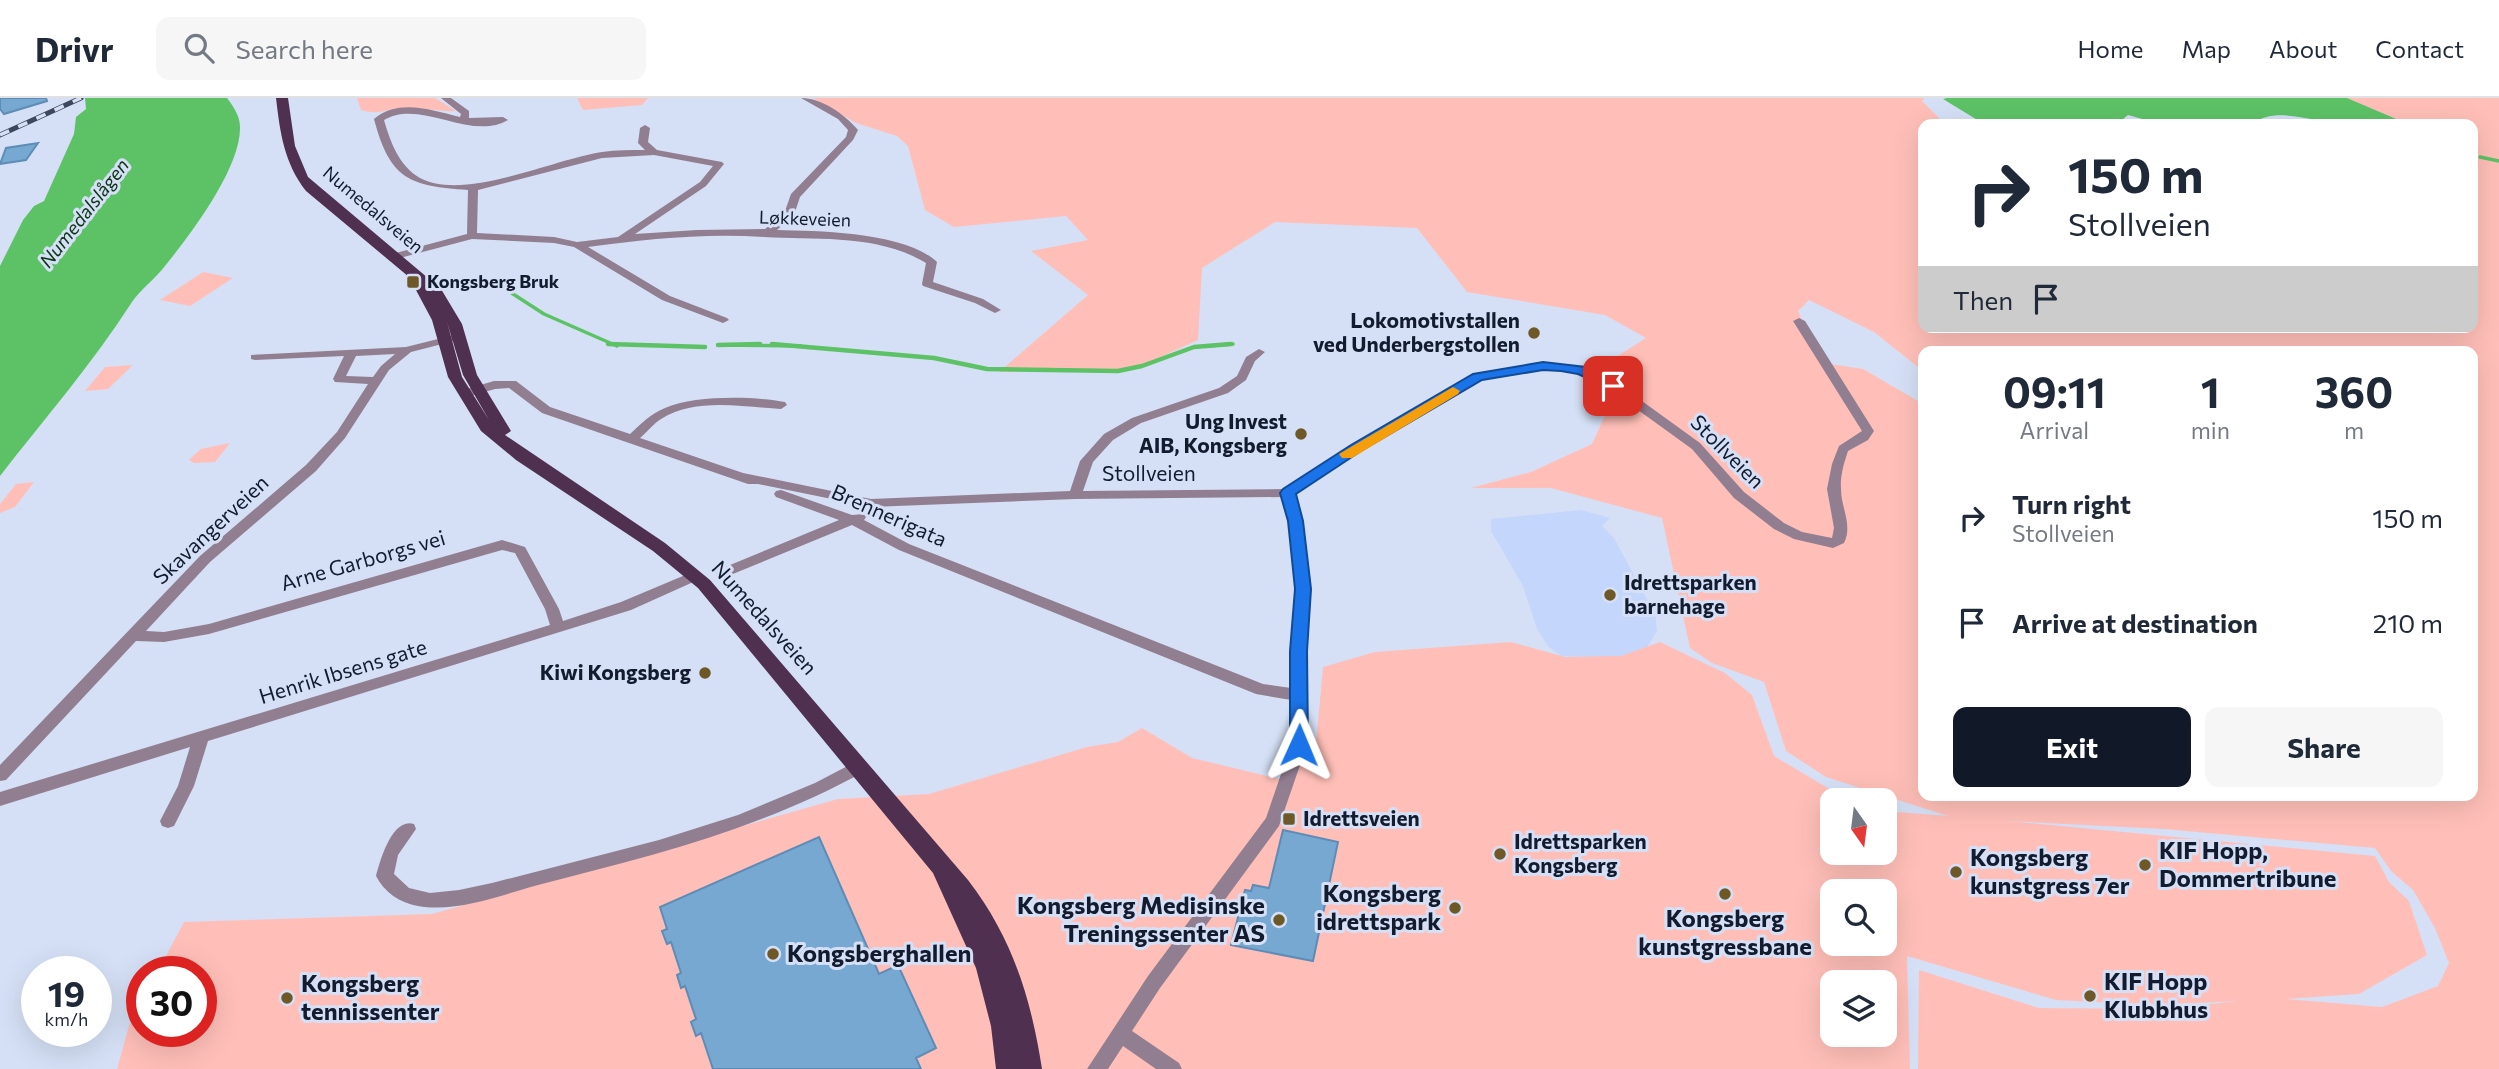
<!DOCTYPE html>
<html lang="en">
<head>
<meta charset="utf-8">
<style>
	:root { --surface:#fff; --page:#f6f6f7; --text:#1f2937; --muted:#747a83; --line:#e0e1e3; --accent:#111827 }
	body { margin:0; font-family:Commissioner,sans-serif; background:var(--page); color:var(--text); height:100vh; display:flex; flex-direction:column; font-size:26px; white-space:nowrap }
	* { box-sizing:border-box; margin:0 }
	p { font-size:23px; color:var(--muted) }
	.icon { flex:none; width:38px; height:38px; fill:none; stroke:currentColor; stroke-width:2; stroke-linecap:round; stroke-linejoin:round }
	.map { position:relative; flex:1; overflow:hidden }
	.drawer { position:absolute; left:1918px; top:248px; width:560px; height:455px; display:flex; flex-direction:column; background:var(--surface); border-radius:14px; box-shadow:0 7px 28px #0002 }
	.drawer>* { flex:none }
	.top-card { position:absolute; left:1918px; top:21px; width:560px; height:214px; border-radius:14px; box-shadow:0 7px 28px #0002; background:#fff; color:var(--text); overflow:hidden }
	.needle { width:46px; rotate:166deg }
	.controls { position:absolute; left:1820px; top:690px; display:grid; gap:14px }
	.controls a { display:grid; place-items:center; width:77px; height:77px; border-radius:14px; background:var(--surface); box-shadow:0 7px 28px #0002; font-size:35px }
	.speed { position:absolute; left:21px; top:858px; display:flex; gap:14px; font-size:35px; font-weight:700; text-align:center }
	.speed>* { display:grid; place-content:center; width:91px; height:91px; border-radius:50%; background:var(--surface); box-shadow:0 7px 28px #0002; line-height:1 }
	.speed small { font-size:18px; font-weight:400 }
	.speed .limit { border:10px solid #d22; background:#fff; color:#111 }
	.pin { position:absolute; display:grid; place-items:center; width:60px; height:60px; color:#fff; margin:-30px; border-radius:14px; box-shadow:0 4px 10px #0006 }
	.me { position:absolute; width:77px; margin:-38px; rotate:1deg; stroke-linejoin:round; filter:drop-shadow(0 0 5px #0008) }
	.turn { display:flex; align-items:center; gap:24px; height:147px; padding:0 35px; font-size:32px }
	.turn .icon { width:91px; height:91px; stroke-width:2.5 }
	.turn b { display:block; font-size:49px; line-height:60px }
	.then { display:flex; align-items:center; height:66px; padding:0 35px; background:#0003; gap:14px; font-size:26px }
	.eta { display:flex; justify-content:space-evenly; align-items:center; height:119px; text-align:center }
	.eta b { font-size:42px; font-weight:700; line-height:49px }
	.primary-button { display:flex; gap:14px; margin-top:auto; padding:14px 35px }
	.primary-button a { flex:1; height:80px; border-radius:14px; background:var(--accent); color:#fff; font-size:28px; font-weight:700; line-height:80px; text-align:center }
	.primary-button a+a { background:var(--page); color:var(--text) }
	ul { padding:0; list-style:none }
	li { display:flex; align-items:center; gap:21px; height:105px; padding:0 35px }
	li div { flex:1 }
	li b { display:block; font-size:26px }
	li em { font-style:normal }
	header { display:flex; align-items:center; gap:42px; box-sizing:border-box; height:98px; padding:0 35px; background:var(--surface); border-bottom:2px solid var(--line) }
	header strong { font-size:33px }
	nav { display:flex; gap:38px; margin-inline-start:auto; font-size:24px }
	.search { width:490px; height:63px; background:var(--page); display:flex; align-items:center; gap:18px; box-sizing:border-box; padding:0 24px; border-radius:14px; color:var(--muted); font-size:26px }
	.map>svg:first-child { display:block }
</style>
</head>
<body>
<header>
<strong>Drivr</strong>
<div class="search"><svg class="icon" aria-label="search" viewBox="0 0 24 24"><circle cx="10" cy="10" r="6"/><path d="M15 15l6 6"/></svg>Search here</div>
<nav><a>Home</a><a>Map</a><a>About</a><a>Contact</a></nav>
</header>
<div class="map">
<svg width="2499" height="971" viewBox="0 0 2499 971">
	<rect width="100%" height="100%" fill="#d5e0f6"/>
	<path fill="#c4d6fb" d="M 1581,412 L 1610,420 L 1602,428 L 1614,440 L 1655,516 L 1657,533 L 1644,554 L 1612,560 L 1561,558 L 1548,548 L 1537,531 L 1523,488 L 1491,433 L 1491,421 Z"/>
	<path fill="#ffbfb8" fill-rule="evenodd" d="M 357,0 L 435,0 L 456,13 C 439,14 422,9 405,10 C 386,10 381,18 361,12 Z
		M 577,0 L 648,0 L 642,7 L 583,12 Z
		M 813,0 L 1924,0 L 1922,3 L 1942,23 L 1939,26 L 1923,26 L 1923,229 L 2473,229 L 2473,60 L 2479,59 L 2473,55 L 2473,26 L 2408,26 L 2347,0 L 2499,0 L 2499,971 L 1918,971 L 1919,872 L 2039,910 L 2162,911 L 2238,903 L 2157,907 L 2056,902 L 1907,858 L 1910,971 L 117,971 L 129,928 L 142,903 L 142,933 L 201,933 L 201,873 L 158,873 L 184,824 L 432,816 L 838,701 L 929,696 L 1087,649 L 1118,644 L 1142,630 L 1192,660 L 1284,682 L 1315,657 L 1323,569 L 1375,554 L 1511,544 L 1565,559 L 1621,558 L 1660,544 L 1725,575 L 1752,597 L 1774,658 L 1848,702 L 1832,702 L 1832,754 L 1885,754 L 1885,713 L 1948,718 L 1826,679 L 1786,653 L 1764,584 L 1712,565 L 1690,550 L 1662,420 L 1551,390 L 1471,390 L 1531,374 L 1592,346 L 1619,286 L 1597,271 L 1646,240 L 1605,217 L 1467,194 L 1417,130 L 1275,124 L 1202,170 L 1198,242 L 1132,272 L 999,274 L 1088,197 L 1031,153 L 1088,142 L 1066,118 L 954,129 L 925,112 L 908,48 L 897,38 L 856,25 ZM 1809,202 L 1874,234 L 1923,273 L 1923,254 L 2473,254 L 2473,698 L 1923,698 L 1923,306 L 1863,271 L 1830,266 L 1815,252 L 1798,213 ZM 2008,723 L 2164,731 L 2375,750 L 2391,773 L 2413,792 L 2435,830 L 2449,865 L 2438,888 L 2382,909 L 2286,901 L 2359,896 L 2427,857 L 2409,803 L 2389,784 L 2375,758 ZM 1832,793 L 1885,793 L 1885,845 L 1832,845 ZM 1832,884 L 1885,884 L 1885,936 L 1832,936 Z
		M 203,174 L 233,180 L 190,208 L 160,202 Z
		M 133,267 L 108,291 L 85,293 L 105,269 Z
		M 230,345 L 215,364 L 194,365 L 189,362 L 201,351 Z
		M 34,384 L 15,409 L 0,415 L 0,406 L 16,386 Z"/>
	<path fill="#5dc266" d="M 85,0 L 227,0 C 233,8 240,18 240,29 C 241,70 190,137 165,168 C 155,181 141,191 132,204 C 93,265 45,320 0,378 L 0,168 L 23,122 L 34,108 L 44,103 L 74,36 L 76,19 L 86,11 Z
		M 1947,0 L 2347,0 L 2408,26 C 2386,26 2364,27 2343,26 C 2316,25 2275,7 2253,26 L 2160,26 L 2128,17 L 2122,22 L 2124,26 L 1984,26 L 1943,1 Z"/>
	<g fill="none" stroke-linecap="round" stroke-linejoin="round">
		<path stroke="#5dc266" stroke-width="3.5" d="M 2480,59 L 2499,63
			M 510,194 L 544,216 L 617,248
			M 718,247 L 801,248
			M 1208,248 L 1233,246"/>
		<path stroke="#5dc266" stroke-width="4.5" d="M 608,246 L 705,249
			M 772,246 L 934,260 L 987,271 L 1118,273 L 1142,268 L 1194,249 L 1231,246
			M 718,247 L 760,246"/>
	</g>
	<path fill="#77a8d2" stroke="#5d8db6" stroke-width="2" d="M 0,0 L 46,0 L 47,3 L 4,16 L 0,11 Z
		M 38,45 L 26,62 L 0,66 L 6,50 Z
		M 1283,732 L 1338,744 L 1313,863 L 1231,847 L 1245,792 L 1251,793 L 1253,787 L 1269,790 Z
		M 819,739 L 879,876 L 898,867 L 936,950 L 916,960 L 921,971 L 713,971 L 701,935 L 696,938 L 691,924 L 696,921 L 685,888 L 681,890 L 677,877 L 681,875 L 671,844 L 667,846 L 662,833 L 667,831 L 660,809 Z"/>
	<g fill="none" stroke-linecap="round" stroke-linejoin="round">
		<path fill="#917e91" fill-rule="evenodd" d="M 441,0 L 451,0 L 469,13 L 469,20 L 503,19 L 508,22 C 471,44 420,0 384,22 C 390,43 399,68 420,80 C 464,104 554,61 602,54 C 616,52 631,52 645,52 L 638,45 L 640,30 L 645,27 L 650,30 L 648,44 L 657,52 L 722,64 L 724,66 L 706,88 L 635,136 L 697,132 L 765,131 L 784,116 L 791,96 L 846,39 L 848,32 L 838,21 L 801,0 C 822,0 844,16 858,32 L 853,42 L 800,99 L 794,117 L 777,132 C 820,133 905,134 937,164 L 933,184 L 983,201 L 1001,212 L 995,215 L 975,205 L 923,188 L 922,186 L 926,165 C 878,136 818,142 764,139 C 705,135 646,141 588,149 L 670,198 L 727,220 L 729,222 L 723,225 L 662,202 L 574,149 L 554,145 L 472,141 L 396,161 L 392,160 L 392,156 L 467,136 L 468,92 C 410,88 390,82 374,21 C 398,0 432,12 460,19 L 461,16 ZM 654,57 L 713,68 L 700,84 L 618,139 L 577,144 L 554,139 L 477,135 L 478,92 L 602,60 Z
			M 1799,220 L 1805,223 L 1874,333 L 1868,342 L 1848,353 C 1844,365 1840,378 1841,391 C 1841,410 1853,427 1844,445 L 1833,450 L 1794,441 L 1774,431 L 1734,400 L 1692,351 L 1609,291 L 1578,275 L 1543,272 L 1481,282 L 1360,353 L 1295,396 L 1303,423 L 1310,491 L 1306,553 L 1307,647 L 1279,728 L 1160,890 L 1132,933 L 1179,965 L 1182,971 L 1156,971 L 1123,948 L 1108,971 L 1087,971 L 1148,878 L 1266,720 L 1291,647 L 1291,602 L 1256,596 L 899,452 L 852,427 L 728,478 L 718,478 L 716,475 L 718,472 L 839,422 L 776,399 L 774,396 L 776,393 L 781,392 L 852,417 L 864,416 L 866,419 L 864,422 L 909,446 L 1263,586 L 1291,590 L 1296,491 L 1289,423 L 1283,399 L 1075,401 L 871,409 L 758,386 L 748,386 L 542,315 L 509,290 L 495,291 L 467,299 L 461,295 L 463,292 L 494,283 L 516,283 L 550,309 L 630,336 C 641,326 650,316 665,310 C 694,297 754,298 785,304 L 787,307 L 781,311 C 743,309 695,299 661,321 C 653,326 647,334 640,340 L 743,375 L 871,401 L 1070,393 L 1080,363 L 1104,336 L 1132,320 L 1219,290 L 1237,278 L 1246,259 L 1259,251 L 1265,254 L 1255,263 L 1246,282 L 1228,295 L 1141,325 L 1113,342 L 1093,364 L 1083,393 L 1285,391 L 1352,347 L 1474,276 L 1543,264 L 1585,269 L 1617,285 L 1700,345 L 1744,394 L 1784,425 L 1802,434 L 1832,440 L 1834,430 L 1827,391 L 1832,366 L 1839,348 L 1862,333 L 1793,223 Z
			M 454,237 L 458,238 L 458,242 L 411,254 L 389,272 L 345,340 L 316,373 L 210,464 L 146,533 L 164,534 L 209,526 L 502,442 L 525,449 L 559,511 L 563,523 L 621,504 L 690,475 L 700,475 L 702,478 L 700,481 L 631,512 L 208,643 L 194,688 L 174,728 L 168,730 L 162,728 L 160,723 L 178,688 L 190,649 L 0,708 L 0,694 L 550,527 L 545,511 L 515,455 L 502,452 L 209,536 L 164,544 L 136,543 L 6,682 L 0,683 L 0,667 L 200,458 L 306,367 L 337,334 L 368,286 L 335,284 L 333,281 L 344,258 L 255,262 L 251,261 L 251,257 L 406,249 ZM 395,256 L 381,268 L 373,279 L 346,278 L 356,258 Z
			M 859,662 L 865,663 L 867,668 L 865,673 C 761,731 652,758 538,787 C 501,797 457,815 418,808 C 400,805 384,794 376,778 C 380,763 392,719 414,726 L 416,731 L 398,757 L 394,776 L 409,790 L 430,795 L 459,792 L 492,785 L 659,742 L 738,717 L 815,685 Z"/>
		<path fill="#503051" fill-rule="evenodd" d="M 276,0 L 288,0 L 295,48 L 308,79 L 441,191 L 462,226 L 477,277 L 511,333 L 505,337 L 665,445 L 710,482 L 968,782 C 1012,839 1031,900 1042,971 L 996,971 L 991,928 L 976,870 L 933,775 L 698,490 L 653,453 L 516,362 L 481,333 L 448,279 L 432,222 L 409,179 L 306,93 C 284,65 280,34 276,0 ZM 447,224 L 463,277 L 489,322 L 462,279 Z"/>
		<defs>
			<path id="rail" d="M 0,37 L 81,0"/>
		</defs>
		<use href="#rail" stroke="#3f475c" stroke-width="5"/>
		<use href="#rail" stroke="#d5e0f6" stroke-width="3.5" stroke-dasharray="10" stroke-linecap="butt"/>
	</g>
	<path fill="#1a73e8" stroke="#114b97" stroke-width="2" d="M 1543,264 L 1586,269 L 1620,288 L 1613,292 L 1578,276 L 1561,273 L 1543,272 L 1482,282 L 1361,353 L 1296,396 L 1303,423 L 1311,491 L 1307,553 L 1308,647 L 1306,652 L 1293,652 L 1290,647 L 1290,553 L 1295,491 L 1288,423 L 1280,395 L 1283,391 L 1351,347 L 1473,276 Z"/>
	<path fill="#f59e0b" d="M 1453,289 L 1460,293 L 1458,296 L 1352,360 L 1342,360 L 1339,356 Z"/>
	<g fill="#6e5828" stroke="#d5e0f6" stroke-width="2.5">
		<rect x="406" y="177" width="14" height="14" rx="3.5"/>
		<circle cx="1534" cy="235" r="7"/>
		<circle cx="1301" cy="336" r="7"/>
		<circle cx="1610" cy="497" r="7"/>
		<circle cx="705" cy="575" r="7"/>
		<rect x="1282" y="714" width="14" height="14" rx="3.5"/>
		<circle cx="1500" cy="756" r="7"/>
		<circle cx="2145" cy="767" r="7"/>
		<circle cx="1956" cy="774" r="7"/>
		<circle cx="1725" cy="796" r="7"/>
		<circle cx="1455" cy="810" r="7"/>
		<circle cx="1279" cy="822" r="7"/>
		<circle cx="773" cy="856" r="7"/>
		<circle cx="2090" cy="898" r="7"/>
		<circle cx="287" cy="900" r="7"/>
	</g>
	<g text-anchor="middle" stroke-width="6" stroke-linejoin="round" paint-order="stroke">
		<g font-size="18" fill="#131b2f" stroke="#d5e0f6">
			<text transform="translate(373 112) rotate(40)" y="6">Numedalsveien</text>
			<text transform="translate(805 121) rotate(2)" y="6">Løkkeveien</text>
		</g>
		<g font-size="18" font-weight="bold" fill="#131b2f" stroke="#d5e0f6" text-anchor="start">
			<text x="427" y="190">Kongsberg Bruk</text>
		</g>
		<g font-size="19" font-style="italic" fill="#0c3511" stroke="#d5e0f6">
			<text transform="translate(84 115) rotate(-52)" y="7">Numedalslågen</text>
		</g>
		<g font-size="21" font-weight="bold" fill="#131b2f" stroke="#d5e0f6" text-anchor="end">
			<text x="1520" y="230">Lokomotivstallen<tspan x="1520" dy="24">ved Underbergstollen</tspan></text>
			<text x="1287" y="331">Ung Invest<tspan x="1287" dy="24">AIB, Kongsberg</tspan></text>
			<text x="1624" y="492" text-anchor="start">Idrettsparken<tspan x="1624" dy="24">barnehage</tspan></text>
			<text x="691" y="582">Kiwi Kongsberg</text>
			<text x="1303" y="728" text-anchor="start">Idrettsveien</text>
			<text x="1514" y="751" text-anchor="start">Idrettsparken<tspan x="1514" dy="24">Kongsberg</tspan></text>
		</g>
		<g font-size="21" fill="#131b2f" stroke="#d5e0f6">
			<text transform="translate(1727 354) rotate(45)" y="7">Stollveien</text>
			<text x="1149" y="383">Stollveien</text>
			<text transform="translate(889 418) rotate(24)" y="7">Brennerigata</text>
			<text transform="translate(211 432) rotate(-43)" y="7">Skavangerveien</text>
			<text transform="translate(363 463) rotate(-16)" y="7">Arne Garborgs vei</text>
			<text transform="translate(764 520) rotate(48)" y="7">Numedalsveien</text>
			<text transform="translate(343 574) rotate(-17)" y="7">Henrik Ibsens gate</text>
		</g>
		<g font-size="24" font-weight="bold" fill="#131b2f" stroke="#d5e0f6" text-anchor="start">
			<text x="2159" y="761">KIF Hopp,<tspan x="2159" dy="28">Dommertribune</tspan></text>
			<text x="1970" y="768">Kongsberg<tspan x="1970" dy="28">kunstgress 7er</tspan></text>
			<text x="1441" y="804" text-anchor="end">Kongsberg<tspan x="1441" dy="28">idrettspark</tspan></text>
			<text x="1265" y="816" text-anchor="end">Kongsberg Medisinske<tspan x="1265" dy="28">Treningssenter AS</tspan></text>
			<text x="1725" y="829" text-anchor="middle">Kongsberg<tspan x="1725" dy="28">kunstgressbane</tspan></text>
			<text x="787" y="864">Kongsberghallen</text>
			<text x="2104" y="892">KIF Hopp<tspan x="2104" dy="28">Klubbhus</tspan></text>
			<text x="301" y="894">Kongsberg<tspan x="301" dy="28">tennissenter</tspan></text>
		</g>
	</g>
</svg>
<div class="controls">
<a><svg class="needle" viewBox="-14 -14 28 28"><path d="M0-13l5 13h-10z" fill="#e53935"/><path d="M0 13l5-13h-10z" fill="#747a83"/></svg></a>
<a><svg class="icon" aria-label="search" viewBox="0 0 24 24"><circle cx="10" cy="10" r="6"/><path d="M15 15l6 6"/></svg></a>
<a><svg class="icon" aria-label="layers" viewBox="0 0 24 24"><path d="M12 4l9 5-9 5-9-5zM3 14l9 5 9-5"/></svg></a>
</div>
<div class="speed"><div>19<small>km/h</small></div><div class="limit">30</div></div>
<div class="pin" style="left:1613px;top:288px;background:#d93025"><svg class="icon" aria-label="arrive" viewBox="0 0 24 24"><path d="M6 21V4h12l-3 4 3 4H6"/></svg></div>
<svg class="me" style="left:1299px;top:647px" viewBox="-20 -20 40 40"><path d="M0-17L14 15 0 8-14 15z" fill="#1a73e8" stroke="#fff" stroke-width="4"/></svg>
<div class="top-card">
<div class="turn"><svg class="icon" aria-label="right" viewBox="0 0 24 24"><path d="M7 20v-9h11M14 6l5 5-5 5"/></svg><div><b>150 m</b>Stollveien</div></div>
<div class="then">Then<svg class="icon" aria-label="arrive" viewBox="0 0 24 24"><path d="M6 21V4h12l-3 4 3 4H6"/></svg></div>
</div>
<section class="drawer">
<div class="eta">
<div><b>09:11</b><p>Arrival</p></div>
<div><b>1</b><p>min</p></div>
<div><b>360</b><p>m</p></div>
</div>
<ul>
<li><svg class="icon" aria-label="right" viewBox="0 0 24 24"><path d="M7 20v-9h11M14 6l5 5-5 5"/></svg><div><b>Turn right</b><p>Stollveien</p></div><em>150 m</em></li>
<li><svg class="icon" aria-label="arrive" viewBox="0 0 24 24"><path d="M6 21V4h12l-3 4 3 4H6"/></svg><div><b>Arrive at destination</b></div><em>210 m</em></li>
</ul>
<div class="primary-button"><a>Exit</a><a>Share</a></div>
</section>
</div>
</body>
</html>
